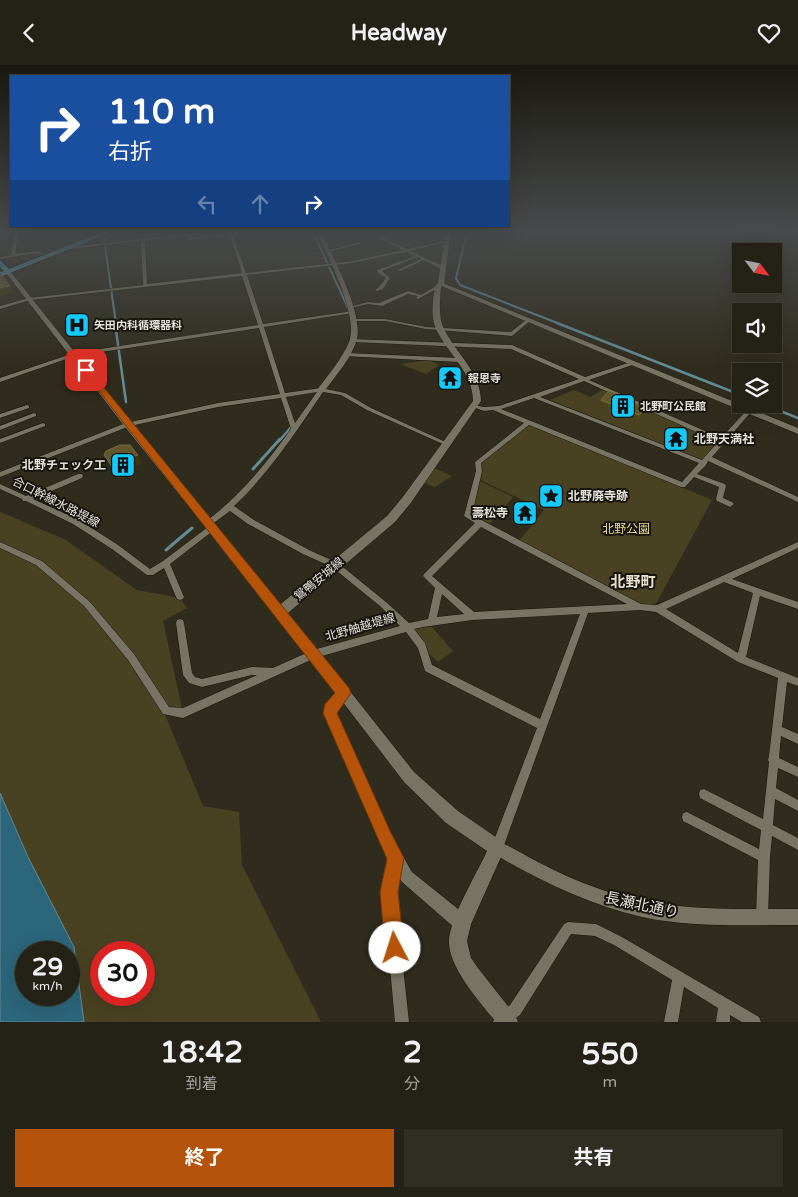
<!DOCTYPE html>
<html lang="ja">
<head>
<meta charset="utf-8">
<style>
	:root { --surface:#242116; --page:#302e23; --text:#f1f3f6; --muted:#a3a3a1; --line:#413e35; --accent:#b45309 }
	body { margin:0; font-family:"Varela Round","Noto Sans JP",sans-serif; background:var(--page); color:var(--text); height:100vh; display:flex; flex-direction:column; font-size:19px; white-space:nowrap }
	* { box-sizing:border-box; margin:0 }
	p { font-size:16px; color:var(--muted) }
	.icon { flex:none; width:28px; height:28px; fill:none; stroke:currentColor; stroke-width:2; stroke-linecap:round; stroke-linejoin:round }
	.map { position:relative; height:957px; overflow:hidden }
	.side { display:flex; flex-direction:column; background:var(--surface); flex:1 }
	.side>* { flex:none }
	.top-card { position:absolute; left:10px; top:10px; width:500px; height:152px; border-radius:0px; box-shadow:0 5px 20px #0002,0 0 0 1px var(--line); background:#1a4fa0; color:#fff; overflow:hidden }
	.needle { width:32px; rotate:122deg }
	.fabs { position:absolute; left:732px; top:178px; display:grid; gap:10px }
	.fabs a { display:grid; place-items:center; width:50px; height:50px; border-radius:0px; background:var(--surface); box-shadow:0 5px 20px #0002,0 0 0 1px var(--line); font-size:25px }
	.speed { position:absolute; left:15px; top:876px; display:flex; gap:10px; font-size:25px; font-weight:700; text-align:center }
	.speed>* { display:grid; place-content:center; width:65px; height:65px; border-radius:50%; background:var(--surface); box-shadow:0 5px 20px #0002,0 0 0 1px var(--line); line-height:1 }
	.speed small { font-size:12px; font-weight:400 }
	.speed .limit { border:8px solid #d22; background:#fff; color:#111 }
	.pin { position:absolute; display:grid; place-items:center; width:42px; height:42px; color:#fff; margin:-21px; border-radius:10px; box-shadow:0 2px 8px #0006 }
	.me { position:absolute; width:55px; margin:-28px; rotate:355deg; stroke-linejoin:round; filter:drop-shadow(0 0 4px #0008) }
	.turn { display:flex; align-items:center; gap:18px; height:105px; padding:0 15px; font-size:22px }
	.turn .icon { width:65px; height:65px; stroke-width:2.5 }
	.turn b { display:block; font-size:35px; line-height:42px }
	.lanes { display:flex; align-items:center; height:48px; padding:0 15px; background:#0003; justify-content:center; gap:25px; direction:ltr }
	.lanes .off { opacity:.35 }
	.eta { display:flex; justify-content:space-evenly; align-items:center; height:85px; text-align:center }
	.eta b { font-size:30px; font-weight:700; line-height:35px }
	.action { display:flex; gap:10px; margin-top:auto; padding:10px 15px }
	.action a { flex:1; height:58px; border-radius:0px; background:var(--accent); color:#fff; font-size:20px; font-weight:700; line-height:58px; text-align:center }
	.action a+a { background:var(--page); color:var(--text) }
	header { display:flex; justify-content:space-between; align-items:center; height:65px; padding:0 15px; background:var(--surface); font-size:22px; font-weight:700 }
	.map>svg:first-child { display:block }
</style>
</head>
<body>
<header><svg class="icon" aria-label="back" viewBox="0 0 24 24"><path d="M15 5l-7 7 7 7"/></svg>Headway<svg class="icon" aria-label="heart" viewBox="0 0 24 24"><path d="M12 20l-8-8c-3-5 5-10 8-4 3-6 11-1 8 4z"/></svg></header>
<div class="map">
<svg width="798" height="957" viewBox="0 0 798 957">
	<rect width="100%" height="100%" fill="#302c1d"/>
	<path fill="#494222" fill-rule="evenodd" d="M 429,295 L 439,300 L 426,309 L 400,299 Z
		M 604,324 L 719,376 L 703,395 L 550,335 L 574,325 L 590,332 Z
		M 531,359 L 712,435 L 657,537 L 651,541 L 640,538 L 519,476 L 544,445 L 480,415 L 481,398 Z
		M 434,403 L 452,411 L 435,422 L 424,418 Z
		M 479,416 L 513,432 L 489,460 L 471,450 Z
		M 0,447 L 64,474 L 137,525 L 180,533 L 187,543 L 163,556 L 183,648 L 161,640 L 203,741 L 239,747 L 242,800 L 321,957 L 84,957 L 74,882 L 28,792 L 0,728 ZM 101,888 L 144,888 L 144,930 L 101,930 Z
		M 431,561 L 453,586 L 438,597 L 406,566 Z"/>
	<path fill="#2c667a" stroke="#638b96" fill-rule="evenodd" d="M 0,728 L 28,792 L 74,882 L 84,957 L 0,957 ZM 26,888 L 69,888 L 69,930 L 26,930 Z"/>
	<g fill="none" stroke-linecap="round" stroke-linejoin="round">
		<path stroke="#638b96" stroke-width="2" d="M 313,167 L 348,243
			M 467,167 L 456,213 L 460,220 L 560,259
			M 104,173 L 116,259"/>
		<path stroke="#638b96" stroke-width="2.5" d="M 115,258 L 126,337
			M 557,258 L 741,330
			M 763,339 L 798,353
			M 279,376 L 293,360"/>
		<path stroke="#638b96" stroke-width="3" d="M 253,404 L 280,374
			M 166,485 L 192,463"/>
		<defs>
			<path id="minor" d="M 15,167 L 19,167 L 15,189 L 37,186 L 43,188 L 43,190 L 37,188 L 0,194 L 0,192 L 11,190 Z
				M 235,167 L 250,167 L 233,170 L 246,208 L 353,196 L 402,185 L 382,175 L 374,167 L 379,167 L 384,173 L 407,184 L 448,175 L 450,176 L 410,186 L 445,202 L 445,204 L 441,204 L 424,195 L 401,206 L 397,205 L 421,194 L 418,192 L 382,206 L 390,213 L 383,224 L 377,226 L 375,225 L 379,222 L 386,213 L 377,207 L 377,205 L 415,191 L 406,187 L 353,198 L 247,210 L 263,259 L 353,246 L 355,247 L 353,248 L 264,262 L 285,328 L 321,323 L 345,328 L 371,343 L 450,379 L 449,380 L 445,380 L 367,345 L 341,330 L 323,327 C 296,367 269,408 234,441 L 254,455 L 309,485 L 338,498 L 386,537 L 409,558 L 428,554 L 435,523 L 423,511 L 424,509 L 475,458 L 464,451 L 476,406 L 475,397 L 524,358 L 493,345 L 484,346 L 473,342 L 473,340 L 484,342 L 499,341 L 579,314 L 511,284 L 353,277 L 351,276 L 351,274 L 512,280 L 585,312 L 631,297 L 635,297 L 635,299 L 589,315 L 721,373 L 747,345 L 751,345 L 751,347 L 712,392 L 798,432 L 798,437 L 708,396 L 706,400 L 697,409 L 725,419 L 726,421 L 723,433 L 732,437 L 734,439 L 730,442 L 717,436 L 716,434 L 719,422 L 694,412 L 685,422 L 681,422 L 529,360 L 481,398 L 482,406 L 472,450 L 641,539 L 657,540 L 798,477 L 798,483 L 732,514 L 798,537 L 798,544 L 760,531 L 746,592 L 798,613 L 798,621 L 787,617 L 782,662 L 798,669 L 798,679 L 781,671 L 779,693 L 798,702 L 798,712 L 778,703 L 776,723 L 798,735 L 798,746 L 775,734 L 773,760 L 798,773 L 798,785 L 772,771 L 770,792 L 768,852 L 766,856 L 762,858 L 758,856 L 756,852 L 758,795 L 683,756 L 682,752 L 683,748 L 687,747 L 759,784 L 761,765 L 700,733 L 699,729 L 700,725 L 704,724 L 763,754 L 769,697 L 768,695 L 769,691 L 778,613 L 738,597 L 656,547 L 640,545 L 588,548 L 503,783 L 501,787 L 497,789 L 493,787 L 491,783 L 537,663 L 425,606 L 418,583 L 406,567 L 315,593 L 183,653 L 163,649 L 128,595 L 84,541 L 36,500 L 0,483 L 0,477 L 42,496 L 90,537 L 134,589 L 169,642 L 183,643 L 257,610 L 252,610 L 202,622 L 189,618 L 183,610 L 176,558 L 177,555 L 180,554 L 183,555 L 184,558 L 192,608 L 195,612 L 202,614 L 252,602 L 273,603 L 313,585 L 400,561 L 380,541 L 332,502 L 303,489 L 248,459 L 230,446 L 211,460 L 215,463 L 214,465 L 170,499 L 184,532 L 183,534 L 180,535 L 177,534 L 176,532 L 164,503 L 153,510 L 147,510 L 112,484 L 73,459 L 26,436 L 23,436 L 22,434 L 0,424 L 0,419 L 26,431 L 78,409 L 82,409 L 83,411 L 82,413 L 33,434 L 79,455 L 118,480 L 150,504 L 163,496 L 208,462 L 204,459 L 205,457 C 240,431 266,399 291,364 L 281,333 L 218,342 L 130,361 L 0,412 L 0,407 L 126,358 L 218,338 L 280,329 L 259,263 L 75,291 L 0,317 L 0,313 L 74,288 L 258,260 L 242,211 L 30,235 L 0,244 L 0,241 L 29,233 L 143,220 L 141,176 L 69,184 L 67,183 L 68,182 L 188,169 L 190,168 L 192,169 L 193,173 ZM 230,170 L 242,208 L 147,219 L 145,176 L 189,171 L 189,174 L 191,175 ZM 584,316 L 718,377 L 702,395 L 540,332 ZM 317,327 L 295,358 L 286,332 ZM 534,333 L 699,398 L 682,417 L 501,344 ZM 481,462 L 627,539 L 474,547 L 432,511 ZM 724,517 L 753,528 L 738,588 L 666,544 ZM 442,529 L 464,549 L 437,552 ZM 580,549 L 540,654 L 432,600 L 425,578 L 414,564 L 423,562 L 472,555 Z
				M 330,167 L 334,167 C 331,172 323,174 319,171 L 329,169 Z
				M 360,177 L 361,177 L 361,179 L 328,187 L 326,186 Z
				M 436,221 L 440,222 L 418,234 L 416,233 L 418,231 L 408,229 L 382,241 L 368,239 L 351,243 L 349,242 L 368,237 L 379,238 L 408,226 L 421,230 Z
				M 353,254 L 385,254 L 426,262 L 511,267 L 527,254 L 531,255 L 512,271 L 426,264 L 385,256 L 355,256 L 353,255 Z
				M 346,288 L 459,293 L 462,295 L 459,297 L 344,291 L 344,289 Z
				M 27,340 L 29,341 L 29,343 L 0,353 L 0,349 Z
				M 34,348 L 36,349 L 36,351 L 0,365 L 0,361 Z
				M 43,358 L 45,359 L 45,361 L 0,378 L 0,374 Z
				M 396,787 L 400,789 L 402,793 L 395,827 L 409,957 L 395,957 L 383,827 L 390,793 L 392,789 Z
				M 568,857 L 596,859 L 622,872 L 759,952 L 761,957 L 742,957 L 730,950 L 730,957 L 716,957 L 718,943 L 684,922 L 678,957 L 664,957 L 672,915 L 614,880 L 595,871 L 571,869 L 520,950 L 510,957 L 493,957 L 495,952 L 510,940 L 564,859 Z"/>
			<path id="tertiary" d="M 317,167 L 322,167 C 333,194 363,246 357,274 C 352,293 335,311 324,327 L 321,327 L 317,325 C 328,310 342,294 349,277 C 359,250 328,193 317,167 Z
				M 6,206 L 10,206 L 135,363 L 284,544 L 286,547 L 284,550 L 280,552 L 276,550 L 129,367 L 6,208 Z
				M 439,218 L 443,218 L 798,363 L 798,369 L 439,220 Z
				M 344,622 L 348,624 L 350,628 L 336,648 L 390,769 L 412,807 L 468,852 L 470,858 L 468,864 L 462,866 L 456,864 L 402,817 L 380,779 L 324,648 C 324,638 335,626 344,622 Z
				M 497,776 C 511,781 524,790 538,797 C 557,807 577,816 597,823 C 662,847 730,844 798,844 L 798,860 C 746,860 693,863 642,852 C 589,840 539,815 492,788 L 490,783 L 492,778 Z"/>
			<path id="secondary" d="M 445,167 L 451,167 L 444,219 L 441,222 C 440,235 438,252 444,264 C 456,288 481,308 481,336 L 410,439 L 395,457 L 288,548 L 414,707 L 458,746 L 503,777 L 505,783 L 471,859 L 467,876 L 471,893 L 478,903 L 515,950 L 518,957 L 496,957 C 480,937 447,901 449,874 C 452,849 476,810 487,786 L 446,758 L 404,717 L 274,547 L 276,543 L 387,451 L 402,433 L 473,336 C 473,307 447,288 436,264 C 430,251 433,234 435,221 L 438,218 Z"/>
			<path id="primary" d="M 102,167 L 112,167 L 0,212 L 0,207 L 4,206 L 0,202 L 0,195 L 9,204 Z"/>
		</defs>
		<use href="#minor" stroke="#181406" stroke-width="1"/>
		<use href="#tertiary" stroke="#181406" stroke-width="1"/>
		<use href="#secondary" stroke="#181406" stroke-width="1"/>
		<use href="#primary" stroke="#181406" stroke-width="2"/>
		<use href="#minor" fill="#787463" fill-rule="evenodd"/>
		<use href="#tertiary" fill="#787463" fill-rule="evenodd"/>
		<use href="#secondary" fill="#787463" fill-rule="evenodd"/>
		<use href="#primary" fill="#509aac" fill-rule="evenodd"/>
	</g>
	<path fill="#514717" d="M 601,335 L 645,346 L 638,353 L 600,337 Z
		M 104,390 L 142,398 L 130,403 L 132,408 L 119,414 Z"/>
	<path fill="#3d3510" d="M 10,221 L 14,228 L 0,231 L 0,223 Z
		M 138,390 L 142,398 L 130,403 L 132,408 L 119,414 L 115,406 L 125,395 Z"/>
	<path fill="#61572b" stroke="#756d46" d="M 0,208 L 10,221 L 0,223 Z
		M 609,326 L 646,343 L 639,350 L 601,335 Z
		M 120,380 L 130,380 L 138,390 L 125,395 L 129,400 L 115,406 L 104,390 L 106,386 Z"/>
	<linearGradient id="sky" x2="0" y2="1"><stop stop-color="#1a1810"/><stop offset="0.55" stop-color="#484b4c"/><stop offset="1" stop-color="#484b4c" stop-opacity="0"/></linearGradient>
	<rect width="798" height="301" fill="url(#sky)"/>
	<path fill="#b45309" stroke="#753606" d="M 83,303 L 88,303 L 349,623 L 351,628 L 337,648 L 391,768 L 404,793 L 398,827 L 404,883 L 401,889 L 395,892 L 388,889 L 385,883 L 380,827 L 387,794 L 323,648 L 325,639 L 335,628 L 83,306 Z"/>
	<defs>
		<symbol id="hospital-square" viewBox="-11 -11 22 22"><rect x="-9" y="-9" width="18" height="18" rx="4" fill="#13cafb" stroke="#16140e"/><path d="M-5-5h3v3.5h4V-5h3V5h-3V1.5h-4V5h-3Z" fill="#111"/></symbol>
		<symbol id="temple-square" viewBox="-11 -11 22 22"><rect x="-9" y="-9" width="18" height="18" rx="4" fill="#13cafb" stroke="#16140e"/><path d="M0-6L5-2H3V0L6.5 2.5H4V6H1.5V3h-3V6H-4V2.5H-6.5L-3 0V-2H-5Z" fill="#111"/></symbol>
		<symbol id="building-square" viewBox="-11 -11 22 22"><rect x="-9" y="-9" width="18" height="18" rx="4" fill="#13cafb" stroke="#16140e"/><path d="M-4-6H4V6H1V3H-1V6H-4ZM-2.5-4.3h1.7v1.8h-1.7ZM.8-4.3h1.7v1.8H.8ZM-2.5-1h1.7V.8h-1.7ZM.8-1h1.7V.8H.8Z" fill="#111"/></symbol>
		<symbol id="sight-square" viewBox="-11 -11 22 22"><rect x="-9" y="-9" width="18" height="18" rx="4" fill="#13cafb" stroke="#16140e"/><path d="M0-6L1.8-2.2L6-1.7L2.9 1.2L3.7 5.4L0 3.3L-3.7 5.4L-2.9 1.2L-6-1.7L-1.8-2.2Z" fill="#111"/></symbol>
	</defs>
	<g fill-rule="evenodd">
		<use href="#hospital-square" x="63" y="246" width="28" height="28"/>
		<use href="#temple-square" x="436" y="299" width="28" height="28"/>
		<use href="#building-square" x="609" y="327" width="28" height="28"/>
		<use href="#temple-square" x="662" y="360" width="28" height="28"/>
		<use href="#building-square" x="109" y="386" width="28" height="28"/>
		<use href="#sight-square" x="537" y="417" width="28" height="28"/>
		<use href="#temple-square" x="511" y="434" width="28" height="28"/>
	</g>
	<g text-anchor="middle" stroke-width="4" stroke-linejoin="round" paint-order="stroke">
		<g font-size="11" font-weight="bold" fill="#e4e2d8" stroke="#16140e" text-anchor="start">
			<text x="94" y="264">矢田内科循環器科</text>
			<text x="468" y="317">報恩寺</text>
			<text x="640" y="345">北野町公民館</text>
		</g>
		<g font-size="12" font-weight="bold" fill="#e4e2d8" stroke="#16140e" text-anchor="start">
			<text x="694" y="378">北野天満社</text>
			<text x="106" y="404" text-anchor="end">北野チェック工</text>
			<text x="568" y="435">北野廃寺跡</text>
			<text x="508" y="452" text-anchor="end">壽松寺</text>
		</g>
		<g font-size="12" fill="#e4e2d8" stroke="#16140e">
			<text transform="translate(56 437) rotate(27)" y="4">合口幹線水路堤線</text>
			<text transform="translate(319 514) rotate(-40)" y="4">鴛鴨安城線</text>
			<text transform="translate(360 562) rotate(-16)" y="4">北野舳越堤線</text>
		</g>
		<g font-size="12" fill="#eedc90" stroke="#16140e">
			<text x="626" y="468">北野公園</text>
		</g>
		<g font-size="15" font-weight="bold" fill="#e5e1cd" stroke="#16140e">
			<text x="633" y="522">北野町</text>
		</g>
		<g font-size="15" fill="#e4e2d8" stroke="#16140e">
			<text transform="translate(642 840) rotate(12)" y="5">長瀬北通り</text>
		</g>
	</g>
</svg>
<div class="fabs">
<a><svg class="needle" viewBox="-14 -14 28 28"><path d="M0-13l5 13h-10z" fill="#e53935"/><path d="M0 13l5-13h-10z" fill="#a3a3a1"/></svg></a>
<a><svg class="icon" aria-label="sound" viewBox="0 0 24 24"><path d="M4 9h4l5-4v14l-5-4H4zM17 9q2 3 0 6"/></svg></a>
<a><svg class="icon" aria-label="layers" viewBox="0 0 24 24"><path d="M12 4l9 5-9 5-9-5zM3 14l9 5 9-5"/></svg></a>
</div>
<div class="speed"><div>29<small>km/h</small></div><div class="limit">30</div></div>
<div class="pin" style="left:86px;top:305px;background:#d93025"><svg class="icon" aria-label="arrive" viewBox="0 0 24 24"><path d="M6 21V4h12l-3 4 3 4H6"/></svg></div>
<svg class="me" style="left:395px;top:883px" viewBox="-20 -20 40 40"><circle r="19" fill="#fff"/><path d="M0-13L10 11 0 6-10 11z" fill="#b45309"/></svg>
<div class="top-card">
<div class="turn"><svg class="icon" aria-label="right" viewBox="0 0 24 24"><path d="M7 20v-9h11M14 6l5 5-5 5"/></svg><div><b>110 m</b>右折</div></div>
<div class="lanes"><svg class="icon off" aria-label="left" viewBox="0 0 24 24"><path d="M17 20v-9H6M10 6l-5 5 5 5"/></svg><svg class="icon off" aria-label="ahead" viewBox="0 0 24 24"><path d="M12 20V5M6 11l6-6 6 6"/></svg><svg class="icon" aria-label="right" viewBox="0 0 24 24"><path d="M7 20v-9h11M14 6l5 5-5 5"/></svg></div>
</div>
</div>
<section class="side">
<div class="eta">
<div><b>18:42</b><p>到着</p></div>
<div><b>2</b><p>分</p></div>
<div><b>550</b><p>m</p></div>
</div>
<div class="action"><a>終了</a><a>共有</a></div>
</section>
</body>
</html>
